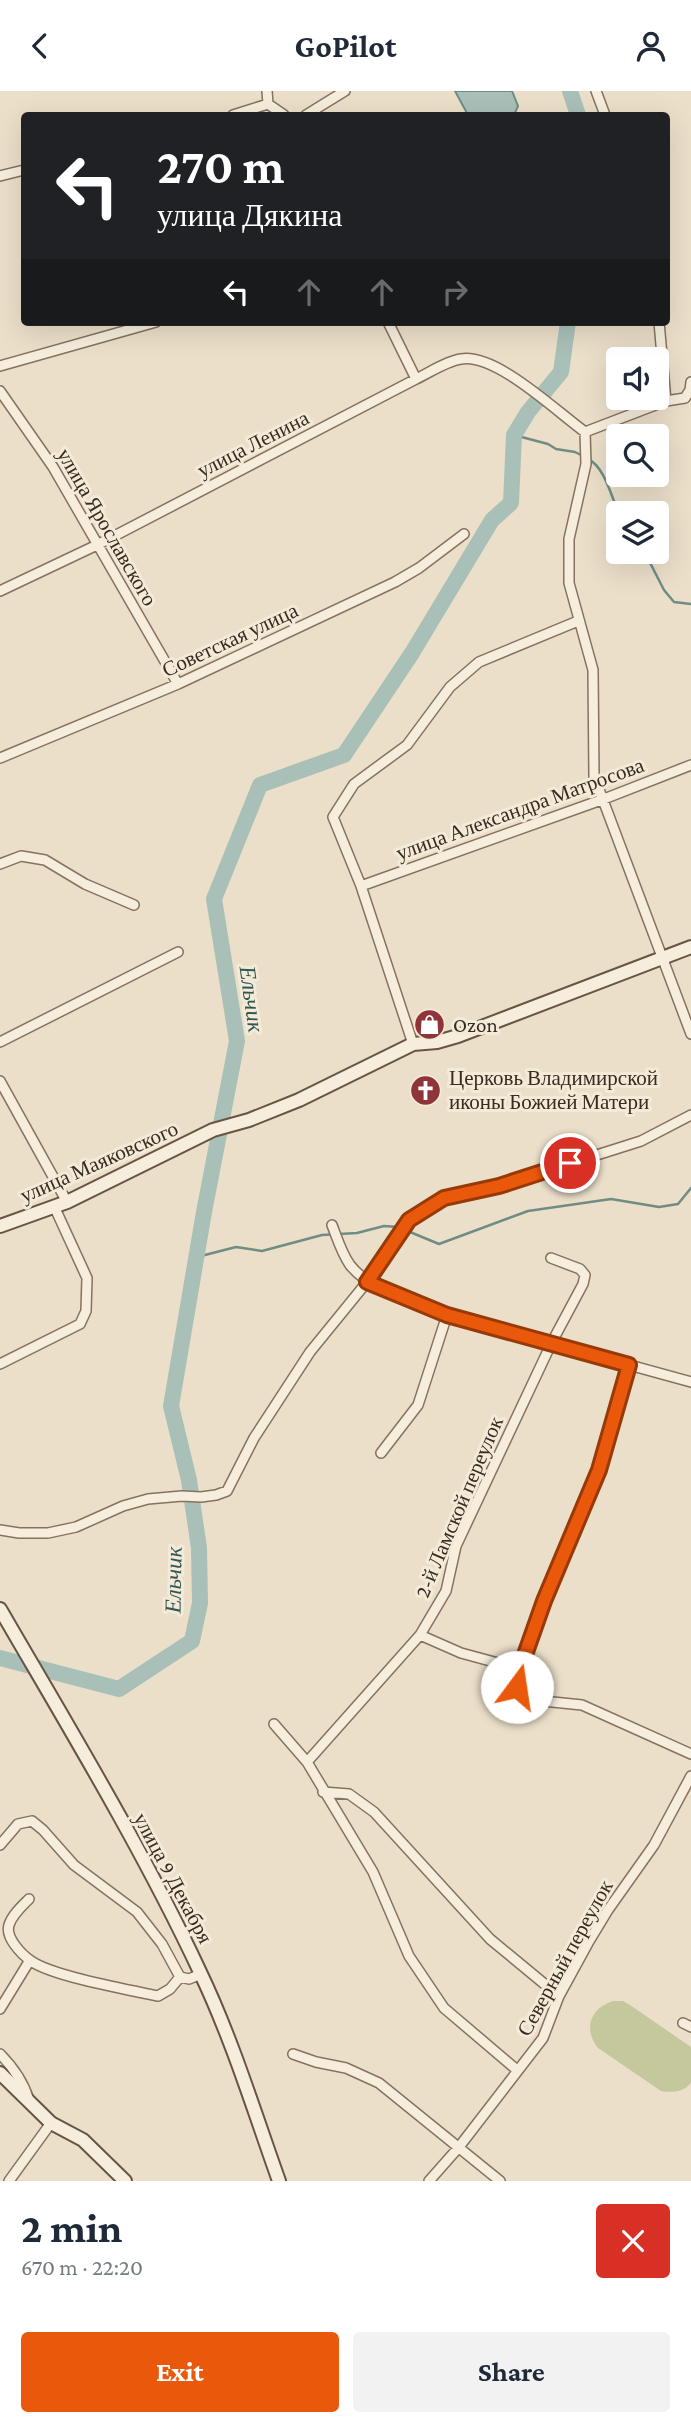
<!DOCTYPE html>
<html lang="en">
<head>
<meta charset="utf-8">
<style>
	:root { --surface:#fff; --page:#f2f2f3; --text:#1f2937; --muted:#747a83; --accent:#ea580c }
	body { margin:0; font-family:"Crimson Pro",serif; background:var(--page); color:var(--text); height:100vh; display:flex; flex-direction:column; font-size:26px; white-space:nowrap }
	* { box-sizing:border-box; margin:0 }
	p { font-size:23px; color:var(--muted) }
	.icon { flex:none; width:38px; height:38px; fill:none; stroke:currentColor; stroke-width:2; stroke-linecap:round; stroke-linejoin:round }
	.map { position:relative; height:2090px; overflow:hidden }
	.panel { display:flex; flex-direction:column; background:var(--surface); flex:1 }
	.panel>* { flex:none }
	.top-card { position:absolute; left:21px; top:21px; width:649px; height:214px; border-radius:7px; box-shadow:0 7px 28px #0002; background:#202124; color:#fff; overflow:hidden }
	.buttons { position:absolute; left:606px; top:256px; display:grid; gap:14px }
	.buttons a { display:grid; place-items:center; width:63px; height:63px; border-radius:7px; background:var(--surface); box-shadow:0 7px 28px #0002; font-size:35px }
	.pin { position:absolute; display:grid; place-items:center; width:60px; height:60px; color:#fff; margin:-30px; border:4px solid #fff; border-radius:50%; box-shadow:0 2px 7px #0007 }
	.me { position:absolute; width:77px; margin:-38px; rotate:14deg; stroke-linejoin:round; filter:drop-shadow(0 0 5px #0008) }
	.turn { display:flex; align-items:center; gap:24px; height:147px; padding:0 21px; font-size:32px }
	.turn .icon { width:91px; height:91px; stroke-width:2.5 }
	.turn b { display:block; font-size:49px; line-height:60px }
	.lanes { display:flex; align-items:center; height:66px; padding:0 21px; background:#0003; justify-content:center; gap:35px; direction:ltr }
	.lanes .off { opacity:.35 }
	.round { display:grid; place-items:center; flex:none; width:74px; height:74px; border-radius:7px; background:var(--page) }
	.overview { display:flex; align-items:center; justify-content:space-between; height:119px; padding:0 21px }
	h1 { font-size:42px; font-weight:700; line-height:52px }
	.button { display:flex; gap:14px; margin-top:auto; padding:14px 21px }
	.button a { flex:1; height:80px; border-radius:7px; background:var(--accent); color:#fff; font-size:28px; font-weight:700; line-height:80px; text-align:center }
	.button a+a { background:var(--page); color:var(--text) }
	header { display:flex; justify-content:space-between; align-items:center; height:91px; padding:0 21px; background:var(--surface); font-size:32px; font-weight:700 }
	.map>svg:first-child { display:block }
</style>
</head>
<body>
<header><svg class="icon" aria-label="back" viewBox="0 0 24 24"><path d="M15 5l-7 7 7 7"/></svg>GoPilot<svg class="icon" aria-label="person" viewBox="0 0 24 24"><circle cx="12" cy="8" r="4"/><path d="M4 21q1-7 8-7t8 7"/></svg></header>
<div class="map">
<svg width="691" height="2090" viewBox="0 0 691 2090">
	<rect width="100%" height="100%" fill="#ebdfc9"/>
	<path fill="#c5c89d" d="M 613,1910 L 623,1910 L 630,1914 L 691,1956 L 691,1992 C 683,2001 673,2002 661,2000 L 598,1957 C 583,1938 590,1917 613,1910 Z"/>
	<path fill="#a9c0b8" stroke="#708d85" stroke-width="2" d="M 455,0 L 512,0 L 518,15 L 515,22 L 511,24 L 468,24 Z"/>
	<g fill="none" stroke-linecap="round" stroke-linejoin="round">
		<path stroke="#708d85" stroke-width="2.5" d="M 514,344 L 548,353 L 556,358 L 575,361 L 583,365
			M 588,368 C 605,376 611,406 619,422
			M 644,460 L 664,499 L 674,511 L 691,513
			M 197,1166 L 236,1156 L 262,1160 L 322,1144 L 357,1142 L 384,1135 L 398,1136 L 439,1153 L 528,1120 L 611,1108 L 659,1116 L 678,1113 L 691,1097"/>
		<path stroke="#a9c0b8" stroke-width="16" d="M 570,0 L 578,24
			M 0,1567 L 119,1598 L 192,1550 L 200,1512 L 199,1457 L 189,1389 L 171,1315 L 204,1121 L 237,950 L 214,808 L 260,694 L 344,664 L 412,562 L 492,429 L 511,412 L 514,344 L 528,321 L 561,281 L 568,231"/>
		<defs>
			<path id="street" d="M 267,0 L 268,13 L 284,24
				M 596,0 L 605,24
				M 233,24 L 268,13
				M 306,24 L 345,0
				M 0,85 L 24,79
				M 388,231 L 416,288
				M 659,231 L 666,310
				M 0,275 L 156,231
				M 0,300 L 53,376 L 178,593
				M 585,341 L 586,373 L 569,448 L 569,492 L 593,579 L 594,685 L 691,943
				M 0,500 L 97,454 L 416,288 C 429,282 446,270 461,268 C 496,262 556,320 585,341 L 666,310 L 685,307 L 690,299 L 691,291
				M 0,667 L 178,593 L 395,491 L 419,477 L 464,443
				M 0,773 L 21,765 L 45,769 L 85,793 L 134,814
				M 361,795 L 604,708 L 691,674
				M 0,951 L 178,861
				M 413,953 L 361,795 L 333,726 L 354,693 L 407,654 L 450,596 L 479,571 L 578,530
				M 0,990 L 67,1111
				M 332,1134 C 337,1147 342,1163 350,1174 C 370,1200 417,1212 447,1224 L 691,1291
				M 0,1273 L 80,1233 L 86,1220 L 87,1187 L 54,1115
				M 629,1274 L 599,1379 L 544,1510 L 520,1578 L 517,1596 L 523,1608 L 582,1614 L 691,1663
				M 381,1362 L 418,1314 L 447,1224
				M 0,1439 L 19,1442 L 48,1442 L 76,1436 L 123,1415 L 148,1408 L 182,1405 L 201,1406 L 216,1404 L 227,1400 L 254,1347 L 310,1261 L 367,1191 L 409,1129 L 444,1107 L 499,1095 L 641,1050 L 691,1024
				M 420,1544 L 461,1562 L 520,1578
				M 274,1633 L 307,1671
				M 323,1701 L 349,1703 L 374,1721 L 490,1848 L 559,1905
				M 0,1754 L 18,1733 L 32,1730 L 43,1739 L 74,1774 L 137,1821 L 162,1853 L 180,1886 L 189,1888 L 201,1883
				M 29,1808 C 22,1815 12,1824 9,1834 C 5,1846 21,1863 31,1870 C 52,1885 129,1899 158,1905 L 170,1898 L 180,1886
				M 0,1918 L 30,1869
				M 683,1932 L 691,1936
				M 0,1963 C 14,1977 23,1990 29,2009
				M 293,1963 L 316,1971 L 346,1977 L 379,1992 L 500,2090
				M 517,1979 L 444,1917 L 409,1865 L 373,1781 L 307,1671 L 420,1544 L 446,1500 L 456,1455 L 552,1251 L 583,1193 L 585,1184 L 580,1178 L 551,1167
				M 9,2090 L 51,2032
				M 429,2090 L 459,2056 L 543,1947 L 559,1905 L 588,1852 L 608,1819 L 654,1754 L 691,1685"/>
			<path id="secondary" d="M 0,1135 L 67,1111 L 213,1039 L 249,1029 L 299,1009 L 413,953 L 437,951 L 458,945 L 691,856
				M 0,1518 C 69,1637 142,1757 200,1881 C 232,1948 254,2020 279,2090
				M 0,1982 L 51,2032 L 83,2049 L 125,2090"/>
		</defs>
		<use href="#street" stroke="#86725f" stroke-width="12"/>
		<use href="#secondary" stroke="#685442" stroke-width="16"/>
		<use href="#street" stroke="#f6eddc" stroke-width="9"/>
		<use href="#secondary" stroke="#f6eddc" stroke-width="12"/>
	</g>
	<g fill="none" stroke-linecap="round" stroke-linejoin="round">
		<defs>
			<path id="route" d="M 517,1596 L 520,1578 L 544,1510 L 599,1379 L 629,1274 L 447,1224 L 367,1191 L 409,1129 L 444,1107 L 499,1095 L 570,1072"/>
		</defs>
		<use href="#route" stroke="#983908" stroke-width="18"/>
		<use href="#route" stroke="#ea580c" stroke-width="12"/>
	</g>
	<defs>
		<symbol id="shop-disc" viewBox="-11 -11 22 22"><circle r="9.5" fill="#8f3438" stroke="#f3ead8"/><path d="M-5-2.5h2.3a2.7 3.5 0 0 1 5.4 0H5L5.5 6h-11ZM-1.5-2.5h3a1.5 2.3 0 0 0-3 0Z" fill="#fff"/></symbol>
		<symbol id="church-disc" viewBox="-11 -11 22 22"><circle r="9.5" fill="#8f3438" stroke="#f3ead8"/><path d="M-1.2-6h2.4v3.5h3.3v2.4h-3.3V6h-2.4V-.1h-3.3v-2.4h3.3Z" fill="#fff"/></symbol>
	</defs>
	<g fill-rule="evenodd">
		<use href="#shop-disc" x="412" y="916" width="35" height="35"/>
		<use href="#church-disc" x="408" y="982" width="35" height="35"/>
	</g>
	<g text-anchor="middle" stroke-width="6" stroke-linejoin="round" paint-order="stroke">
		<g font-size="21" fill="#382b21" stroke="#f3ead8">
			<text transform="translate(253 353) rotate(-27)" y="7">улица Ленина</text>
			<text transform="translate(107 436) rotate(60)" y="7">улица Ярославского</text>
			<text transform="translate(230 549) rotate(-25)" y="7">Советская улица</text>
			<text transform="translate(520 718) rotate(-20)" y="7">улица Александра Матросова</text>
			<text transform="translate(99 1071) rotate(-24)" y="7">улица Маяковского</text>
			<text transform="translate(459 1416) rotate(-67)" y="7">2-й Ламской переулок</text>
			<text transform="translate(173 1787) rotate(62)" y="7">улица 9 Декабря</text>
			<text transform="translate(565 1867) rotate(-61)" y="7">Северный переулок</text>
		</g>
		<g font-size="21" fill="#382b21" stroke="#f3ead8" text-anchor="start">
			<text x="453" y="941">Ozon</text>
			<text x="449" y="994">Церковь Владимирской<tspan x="449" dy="24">иконы Божией Матери</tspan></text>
		</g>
		<g font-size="23" font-style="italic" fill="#325652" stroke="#f3ead8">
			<text transform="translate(252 908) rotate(82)" y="8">Ельчик</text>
			<text transform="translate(173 1489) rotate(-89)" y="8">Ельчик</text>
		</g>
	</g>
</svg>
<div class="buttons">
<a><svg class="icon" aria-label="sound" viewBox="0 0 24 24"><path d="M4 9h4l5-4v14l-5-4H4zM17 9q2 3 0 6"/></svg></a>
<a><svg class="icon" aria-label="search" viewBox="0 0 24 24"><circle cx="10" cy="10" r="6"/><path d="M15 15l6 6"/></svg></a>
<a><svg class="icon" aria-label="layers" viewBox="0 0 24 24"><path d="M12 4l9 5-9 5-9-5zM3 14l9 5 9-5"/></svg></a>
</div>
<div class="pin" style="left:570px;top:1072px;background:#d93025"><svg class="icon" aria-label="arrive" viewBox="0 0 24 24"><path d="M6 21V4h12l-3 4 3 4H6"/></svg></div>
<svg class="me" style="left:517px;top:1596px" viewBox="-20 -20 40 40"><circle r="19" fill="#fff"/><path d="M0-13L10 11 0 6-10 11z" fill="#ea580c"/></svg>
<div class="top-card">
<div class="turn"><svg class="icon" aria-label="left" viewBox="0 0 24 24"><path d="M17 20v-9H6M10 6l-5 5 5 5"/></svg><div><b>270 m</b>улица Дякина</div></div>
<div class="lanes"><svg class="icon" aria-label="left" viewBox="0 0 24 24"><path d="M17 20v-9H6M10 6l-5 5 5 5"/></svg><svg class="icon off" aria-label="ahead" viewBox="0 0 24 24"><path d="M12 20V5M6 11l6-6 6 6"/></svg><svg class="icon off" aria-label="ahead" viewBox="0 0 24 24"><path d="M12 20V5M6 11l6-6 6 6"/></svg><svg class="icon off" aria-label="right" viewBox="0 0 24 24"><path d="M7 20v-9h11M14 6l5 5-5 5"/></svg></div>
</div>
</div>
<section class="panel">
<div class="overview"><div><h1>2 min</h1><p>670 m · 22:20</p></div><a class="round" style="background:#d93025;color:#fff"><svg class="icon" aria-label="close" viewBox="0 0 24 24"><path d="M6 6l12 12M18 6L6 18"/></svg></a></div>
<div class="button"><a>Exit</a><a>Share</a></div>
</section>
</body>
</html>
